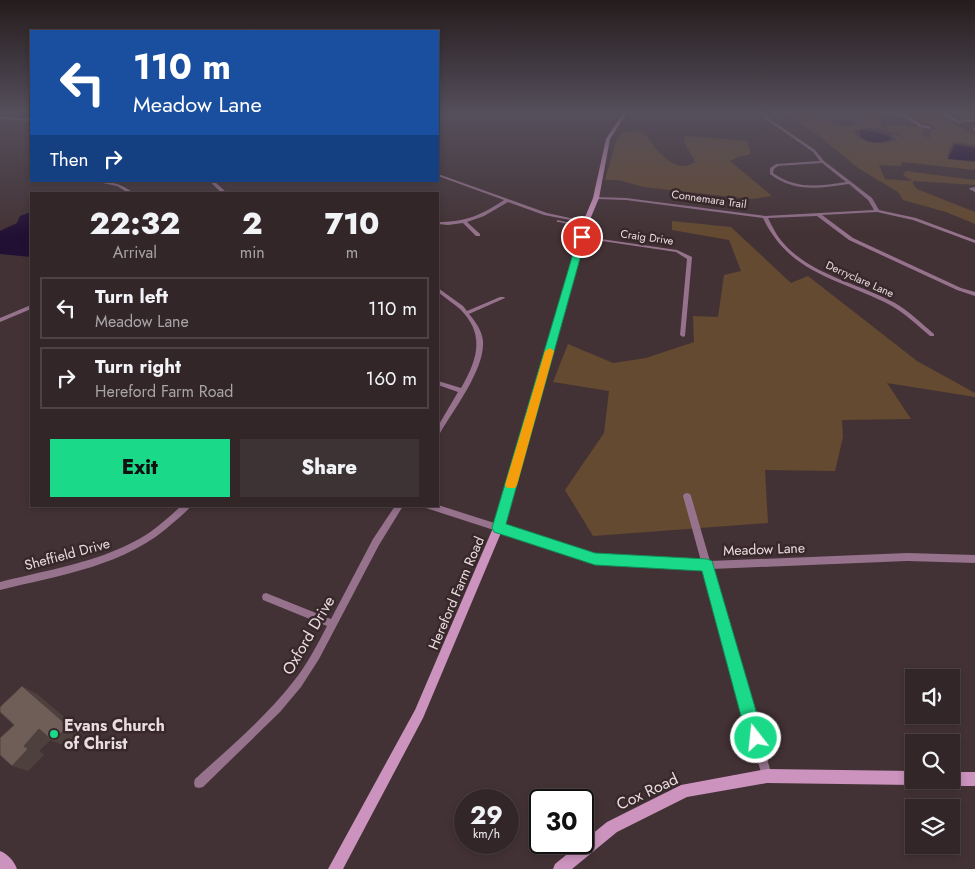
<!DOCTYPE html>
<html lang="en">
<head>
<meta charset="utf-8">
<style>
	:root { --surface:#322628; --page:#3d3234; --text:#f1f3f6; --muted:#a8a5a8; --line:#4d4345; --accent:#1ad988 }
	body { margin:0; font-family:Jost,sans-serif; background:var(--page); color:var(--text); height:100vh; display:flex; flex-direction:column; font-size:19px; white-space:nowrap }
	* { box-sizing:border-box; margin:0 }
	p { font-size:16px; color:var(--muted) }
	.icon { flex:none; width:28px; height:28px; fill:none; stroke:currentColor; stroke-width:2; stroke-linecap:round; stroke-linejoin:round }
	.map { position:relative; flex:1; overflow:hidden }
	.details { position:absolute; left:30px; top:192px; width:409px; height:315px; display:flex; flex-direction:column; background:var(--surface); border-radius:0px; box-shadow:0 2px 8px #0003,0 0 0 1px var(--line) }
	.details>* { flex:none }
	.banner { position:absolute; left:30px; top:30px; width:409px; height:152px; border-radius:0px; box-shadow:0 2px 8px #0003,0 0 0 1px var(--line); background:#1a4fa0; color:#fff; overflow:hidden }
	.tools { position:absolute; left:905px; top:669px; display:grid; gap:10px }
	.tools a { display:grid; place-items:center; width:55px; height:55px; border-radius:0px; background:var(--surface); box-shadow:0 2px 8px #0003,0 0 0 1px var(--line); font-size:25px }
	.speed { position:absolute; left:454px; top:789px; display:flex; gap:10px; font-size:25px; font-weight:700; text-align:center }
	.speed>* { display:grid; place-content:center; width:65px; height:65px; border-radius:50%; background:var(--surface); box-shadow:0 2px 8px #0003,0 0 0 1px var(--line); line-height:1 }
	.speed small { font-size:12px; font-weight:400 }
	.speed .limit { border:2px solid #111; border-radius:8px; background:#fff; color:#111 }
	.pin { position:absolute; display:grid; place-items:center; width:42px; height:42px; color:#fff; margin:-21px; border:2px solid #fff; border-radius:50%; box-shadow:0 1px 5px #0007 }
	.me { position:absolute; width:55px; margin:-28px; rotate:344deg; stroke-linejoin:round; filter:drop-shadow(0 0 4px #0008) }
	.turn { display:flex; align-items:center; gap:18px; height:105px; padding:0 20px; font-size:22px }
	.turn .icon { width:65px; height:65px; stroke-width:2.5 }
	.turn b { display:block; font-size:35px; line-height:42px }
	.then { display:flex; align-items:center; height:48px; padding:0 20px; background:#0003; gap:10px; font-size:19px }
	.eta { display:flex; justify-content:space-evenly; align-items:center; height:85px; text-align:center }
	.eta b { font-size:30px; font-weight:800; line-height:35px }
	.cta { display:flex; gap:10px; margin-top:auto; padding:10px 20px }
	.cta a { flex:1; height:58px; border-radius:0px; background:var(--accent); color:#111; font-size:20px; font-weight:800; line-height:58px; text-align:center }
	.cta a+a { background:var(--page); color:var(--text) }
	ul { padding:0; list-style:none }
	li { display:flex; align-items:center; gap:15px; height:62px; margin:0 10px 8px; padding:0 10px; border:2px solid var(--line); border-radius:0px }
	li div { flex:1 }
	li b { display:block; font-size:19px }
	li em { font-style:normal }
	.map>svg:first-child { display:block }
</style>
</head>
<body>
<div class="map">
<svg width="975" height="869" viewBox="0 0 975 869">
	<rect width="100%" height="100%" fill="#433235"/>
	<path fill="#644a30" d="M 784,113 L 808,113 L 842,126 L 851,127 L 861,119 L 870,118 L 872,115 L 877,116 L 883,129 L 868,128 L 854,131 L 856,136 C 869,144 883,145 897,140 L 890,134 L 909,139 L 887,130 L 888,125 L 919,126 L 924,129 L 923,136 L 891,128 L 930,138 L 930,131 L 936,128 L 910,116 L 938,115 L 975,135 L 975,145 L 953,142 L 948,153 L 948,159 L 975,162 L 975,170 L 902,162 L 901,166 L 879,165 L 885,179 L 912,181 L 903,175 L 906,171 L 975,180 L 975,185 L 913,181 L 913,184 L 917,189 L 975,212 L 975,224 L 946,212 L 903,200 L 898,192 L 858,168 L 818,135 Z
		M 642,131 C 654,145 673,177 695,162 L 684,142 L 685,136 L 747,141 L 751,154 L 738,157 L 730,161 L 772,196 L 751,199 L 644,187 L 618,180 L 605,180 L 616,141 L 623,132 Z
		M 672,221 L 731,227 L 791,283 L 808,276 L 917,361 L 975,393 L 975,397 L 887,383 L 911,419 L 842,420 L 843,437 L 835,471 L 765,470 L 768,523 L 593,536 L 565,490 L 604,433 L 609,391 L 553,382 L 568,344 L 613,363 L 646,358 L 694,342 L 693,316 L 718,317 L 724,275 L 741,271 L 729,240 L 672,230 Z"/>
	<path fill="#221034" d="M 862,129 L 888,135 L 892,139 C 883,143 867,145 860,136 L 859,131 Z
		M 955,144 L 975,148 L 975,161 L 948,159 Z
		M 31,212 L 31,257 L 0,254 L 0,231 L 17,223 L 20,216 Z"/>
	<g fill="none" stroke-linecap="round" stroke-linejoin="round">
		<path fill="#96728d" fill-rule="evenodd" d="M 757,113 L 761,113 L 815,150 L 824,161 L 872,198 L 879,210 L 916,218 L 975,240 L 975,243 L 913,220 L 877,212 L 822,215 L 853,238 L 961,288 L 975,292 L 975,296 L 957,290 L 849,240 L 817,216 L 768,218 C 771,224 774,230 777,235 C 804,274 856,282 895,303 C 909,311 921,323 934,334 L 934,336 L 930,336 C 917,325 905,313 890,305 C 851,284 799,275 773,235 C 769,230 766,224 763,218 L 626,200 L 596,199 L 594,198 L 596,197 L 626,198 L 765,216 L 874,210 L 868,200 L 849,184 C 820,188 795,193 770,174 L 770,168 L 776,164 L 820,161 L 813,152 ZM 822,163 L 846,182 C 819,186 797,190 773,173 L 774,169 L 778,166 Z
			M 863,113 L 904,114 L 934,113 L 908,116 L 922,125 L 931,127 L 931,129 L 930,129 L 920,127 L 903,116 L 866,114 L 861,116 Z
			M 939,113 L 944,113 L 959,121 L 975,119 L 975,121 L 958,123 Z
			M 969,113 L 975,113 L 975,115 L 970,114 Z
			M 0,117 L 31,119 L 31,121 L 0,119 Z
			M 974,127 L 975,127 L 975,131 L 973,130 Z
			M 438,174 L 547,213 L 588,222 L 586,223 L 544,215 L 508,202 L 484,216 L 467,222 L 480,234 L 480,236 L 476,236 L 463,223 L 448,225 L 438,224 L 438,222 C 465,222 482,215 504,200 L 438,176 Z
			M 93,181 C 111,181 120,183 135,194 L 130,194 L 117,186 Z
			M 209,181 L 214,181 L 228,194 L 223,194 Z
			M 975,187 L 975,192 L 969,189 L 970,188 Z
			M 557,220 L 585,226 L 587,227 L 585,228 L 559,222 L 557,222 Z
			M 580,236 L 677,250 L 692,257 L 685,336 L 683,337 L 680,335 L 687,259 L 676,252 L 582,238 L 580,238 Z
			M 438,288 L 463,306 L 467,311 L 500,297 L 504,297 L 505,298 L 469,314 C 476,322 482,331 483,341 C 485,369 454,409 440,433 L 438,434 L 438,426 L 458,392 L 438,385 L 438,381 L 461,388 C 477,360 486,335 460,309 C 453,303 445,298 438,292 Z
			M 31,305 L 31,309 L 0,322 L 0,318 Z
			M 687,493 L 690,494 L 691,496 L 710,561 L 907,553 L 975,555 L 975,563 L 907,561 L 712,569 L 772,776 L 771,780 L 767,781 L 763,780 L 762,776 L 704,569 L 595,563 L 429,509 L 426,508 L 425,506 L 438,505 L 595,555 L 701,561 L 683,496 L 684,494 Z
			M 181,506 L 191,506 C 186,512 180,517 174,522 C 127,566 60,575 0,590 L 0,582 C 47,570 96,563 139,539 C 155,530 168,518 181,506 Z
			M 395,506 L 403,506 L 379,545 L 319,659 L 301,687 L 280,712 L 203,787 L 199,788 L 195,787 L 194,783 L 195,779 C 229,748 265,718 293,682 C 307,665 317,645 327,626 L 263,600 L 262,597 L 263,594 L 266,593 L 331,619 L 373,539 Z"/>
		<path fill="#cb93bd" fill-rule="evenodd" d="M 623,113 L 627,113 L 610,139 L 599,198 L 589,222 L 503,528 L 423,718 L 343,869 L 328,869 L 415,710 L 493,528 L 583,222 L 593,198 L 606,139 Z
			M 767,769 L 914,771 L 914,780 L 920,780 L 919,783 L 914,785 L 767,783 L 687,797 L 617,832 L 572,869 L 553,869 L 555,864 L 607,822 L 681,785 Z
			M 951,772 L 975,772 L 975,786 L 951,786 L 946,784 L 945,780 L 951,780 Z
			M 0,851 C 8,854 14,861 17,869 L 0,869 Z"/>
	</g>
	<path fill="#4e413d" d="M 22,686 L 37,694 L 82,732 L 68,747 L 53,741 Z
		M 39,729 L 55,736 L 39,751 L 44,755 L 28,771 L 12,766 L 24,746 Z"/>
	<path fill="#6f5d57" stroke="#4e413d" d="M 22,686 L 68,726 L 53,741 L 39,729 L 24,746 L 28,749 L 12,766 L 0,755 L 0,738 L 14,725 L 0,712 L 0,707 Z"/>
	<linearGradient id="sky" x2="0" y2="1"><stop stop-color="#251c1d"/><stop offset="0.48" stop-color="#554f5c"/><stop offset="1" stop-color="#554f5c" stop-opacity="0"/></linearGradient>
	<rect width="975" height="235" fill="url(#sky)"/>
	<path fill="#1ad988" stroke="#118d58" d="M 582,235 L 586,237 L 506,524 L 595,553 L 707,559 L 712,561 L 764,738 L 762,744 L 756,747 L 750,744 L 747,738 L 702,571 L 595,565 L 494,532 L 492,528 L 578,237 Z"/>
	<path fill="#f59e0b" d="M 550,348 L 554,351 L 517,485 L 515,488 L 507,488 L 505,485 L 545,351 Z"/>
	<circle fill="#1ad988" stroke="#38282b" stroke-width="2" cx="54" cy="734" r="5"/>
	<g text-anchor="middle" stroke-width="5" stroke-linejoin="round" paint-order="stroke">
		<g font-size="11" fill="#e9dddf" stroke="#38282b">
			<text transform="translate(709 199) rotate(8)" y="4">Connemara Trail</text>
			<text transform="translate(647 237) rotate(8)" y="4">Craig Drive</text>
			<text transform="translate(860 279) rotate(24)" y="4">Derryclare Lane</text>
		</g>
		<g font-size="14" fill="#e9dddf" stroke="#38282b">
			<text transform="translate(764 549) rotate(-2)" y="5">Meadow Lane</text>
			<text transform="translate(67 554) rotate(-15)" y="5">Sheffield Drive</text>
			<text transform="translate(456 593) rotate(-67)" y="5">Hereford Farm Road</text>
		</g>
		<g font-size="16" fill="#e9dddf" stroke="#38282b">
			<text transform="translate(308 635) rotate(-60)" y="6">Oxford Drive</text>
			<text transform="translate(647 791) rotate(-25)" y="6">Cox Road</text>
		</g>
		<g font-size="16" font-weight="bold" fill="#e9dddf" stroke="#38282b" text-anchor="start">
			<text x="64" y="731">Evans Church<tspan x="64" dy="18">of Christ</tspan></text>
		</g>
	</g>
</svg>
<div class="tools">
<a><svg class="icon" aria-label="sound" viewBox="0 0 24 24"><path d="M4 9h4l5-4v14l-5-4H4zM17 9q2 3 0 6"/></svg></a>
<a><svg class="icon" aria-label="search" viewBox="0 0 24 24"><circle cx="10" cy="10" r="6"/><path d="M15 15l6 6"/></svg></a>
<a><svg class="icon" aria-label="layers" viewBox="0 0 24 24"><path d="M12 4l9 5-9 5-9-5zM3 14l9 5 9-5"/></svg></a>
</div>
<div class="speed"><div>29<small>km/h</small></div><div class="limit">30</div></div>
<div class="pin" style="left:582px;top:237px;background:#d93025"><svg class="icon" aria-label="arrive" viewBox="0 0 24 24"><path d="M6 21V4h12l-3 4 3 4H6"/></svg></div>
<svg class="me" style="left:756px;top:738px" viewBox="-20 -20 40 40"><circle r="17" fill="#1ad988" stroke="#fff" stroke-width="3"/><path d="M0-11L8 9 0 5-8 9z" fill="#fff"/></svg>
<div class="banner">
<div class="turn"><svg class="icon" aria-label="left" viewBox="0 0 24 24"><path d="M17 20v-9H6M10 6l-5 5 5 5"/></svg><div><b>110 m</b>Meadow Lane</div></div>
<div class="then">Then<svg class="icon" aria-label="right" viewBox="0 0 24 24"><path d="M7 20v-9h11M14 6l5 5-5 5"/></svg></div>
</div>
<section class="details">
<div class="eta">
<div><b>22:32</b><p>Arrival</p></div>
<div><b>2</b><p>min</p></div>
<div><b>710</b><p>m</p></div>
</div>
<ul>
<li><svg class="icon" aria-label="left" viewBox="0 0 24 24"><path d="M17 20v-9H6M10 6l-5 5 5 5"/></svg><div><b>Turn left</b><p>Meadow Lane</p></div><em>110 m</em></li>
<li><svg class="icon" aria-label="right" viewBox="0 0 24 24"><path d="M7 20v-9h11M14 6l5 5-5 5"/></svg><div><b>Turn right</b><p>Hereford Farm Road</p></div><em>160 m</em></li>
</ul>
<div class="cta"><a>Exit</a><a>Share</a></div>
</section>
</div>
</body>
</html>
